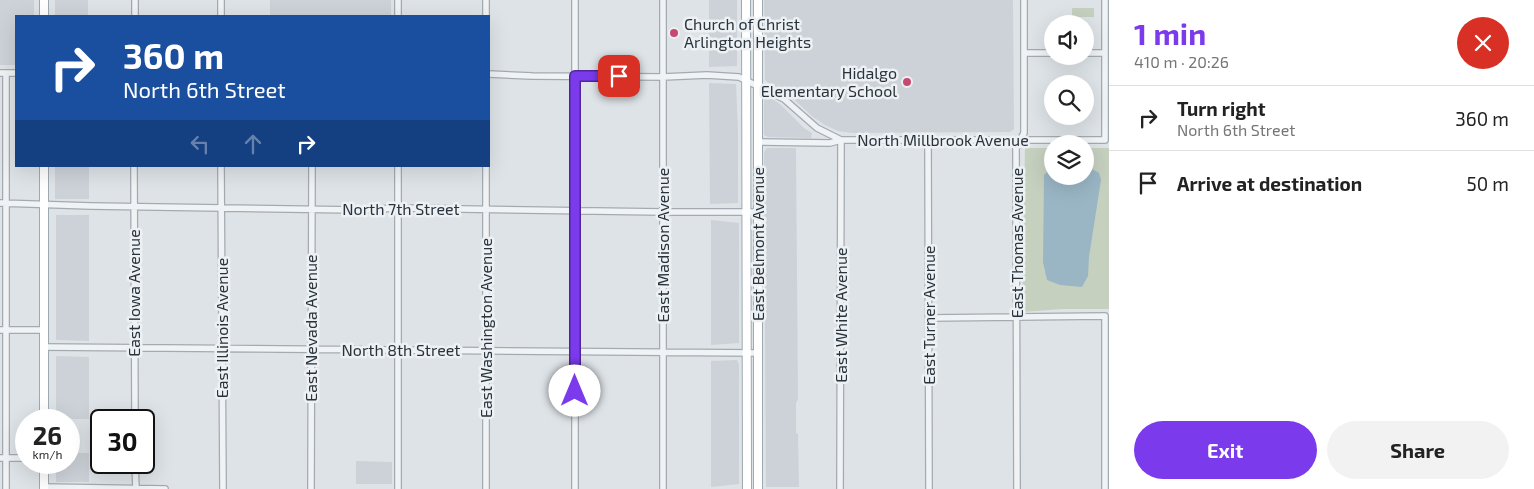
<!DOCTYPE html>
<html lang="en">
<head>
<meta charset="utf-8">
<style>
	:root { --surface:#fff; --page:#f2f2f2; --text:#222; --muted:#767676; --line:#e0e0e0; --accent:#7c3aed }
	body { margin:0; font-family:"Exo 2",sans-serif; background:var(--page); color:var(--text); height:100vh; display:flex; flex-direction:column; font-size:19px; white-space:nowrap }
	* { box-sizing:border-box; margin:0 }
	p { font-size:16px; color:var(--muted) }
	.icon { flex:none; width:28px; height:28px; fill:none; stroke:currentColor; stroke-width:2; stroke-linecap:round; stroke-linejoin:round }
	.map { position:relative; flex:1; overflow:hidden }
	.panel { display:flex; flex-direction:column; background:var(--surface); width:425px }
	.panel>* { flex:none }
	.banner { position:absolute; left:15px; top:15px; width:475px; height:152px; border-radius:0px; box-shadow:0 5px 20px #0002; background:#1a4fa0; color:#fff; overflow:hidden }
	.buttons { position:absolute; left:1044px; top:15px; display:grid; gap:10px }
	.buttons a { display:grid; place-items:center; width:50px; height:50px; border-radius:50%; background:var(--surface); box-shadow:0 5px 20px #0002; font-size:25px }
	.speed { position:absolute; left:15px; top:409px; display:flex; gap:10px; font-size:25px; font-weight:700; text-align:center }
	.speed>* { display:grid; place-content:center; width:65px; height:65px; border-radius:50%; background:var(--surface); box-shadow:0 5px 20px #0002; line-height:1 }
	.speed small { font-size:12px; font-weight:400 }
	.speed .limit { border:2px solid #111; border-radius:8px; background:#fff; color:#111 }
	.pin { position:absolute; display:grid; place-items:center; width:42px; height:42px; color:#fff; margin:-21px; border-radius:10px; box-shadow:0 2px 8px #0006 }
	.me { position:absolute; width:55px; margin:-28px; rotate:0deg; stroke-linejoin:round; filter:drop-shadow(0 0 4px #0008) }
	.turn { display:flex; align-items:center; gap:18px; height:105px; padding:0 25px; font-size:22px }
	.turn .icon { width:65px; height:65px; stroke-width:2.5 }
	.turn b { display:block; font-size:35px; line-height:42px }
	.lanes { display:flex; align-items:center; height:48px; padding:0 25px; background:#0003; justify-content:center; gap:25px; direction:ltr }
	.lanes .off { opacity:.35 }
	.round { display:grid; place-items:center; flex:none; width:52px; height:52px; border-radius:26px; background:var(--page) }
	.headline { display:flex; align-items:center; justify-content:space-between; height:85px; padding:0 25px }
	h1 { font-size:30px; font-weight:700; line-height:38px; color:var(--accent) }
	.cta { display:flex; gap:10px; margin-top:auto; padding:10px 25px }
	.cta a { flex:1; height:58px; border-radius:30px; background:var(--accent); color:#fff; font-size:20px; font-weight:700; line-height:58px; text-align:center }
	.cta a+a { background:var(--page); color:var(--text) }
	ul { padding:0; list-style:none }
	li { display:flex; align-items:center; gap:15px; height:65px; padding:0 25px; border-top:1px solid var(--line) }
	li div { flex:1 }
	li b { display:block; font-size:19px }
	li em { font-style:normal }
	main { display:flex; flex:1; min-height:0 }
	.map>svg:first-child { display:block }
</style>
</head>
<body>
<main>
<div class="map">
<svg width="1109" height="489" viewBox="0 0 1109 489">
	<rect width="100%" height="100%" fill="#dee3e7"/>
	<path fill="#ccd2d8" d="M 0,0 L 34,0 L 34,16 L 16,16 L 16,65 L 0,65 Z
		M 55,0 L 88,0 L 88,16 L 55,16 Z
		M 270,0 L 391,0 L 391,16 L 270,16 Z
		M 709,0 L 737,0 L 737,66 L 709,67 Z
		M 764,0 L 1013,0 L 1014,129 L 1010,132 L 852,133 L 838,131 L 825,125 L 813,117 L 788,94 L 767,82 L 765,79 Z
		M 709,83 L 736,84 L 738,133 L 738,203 L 710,204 Z
		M 767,96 L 780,104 L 804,128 L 812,133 L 811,138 L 768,137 L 764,135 L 764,99 Z
		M 767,148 L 796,148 L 798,399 L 796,403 L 796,433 L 798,434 L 799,487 L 766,487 L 764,152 Z
		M 55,166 L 89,166 L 89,199 L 55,199 Z
		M 56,215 L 89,215 L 89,341 L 56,340 Z
		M 711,220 L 739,223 L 739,343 L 711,345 Z
		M 56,356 L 89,357 L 89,419 L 56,419 Z
		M 737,360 L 739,364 L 739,484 L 711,487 L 711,361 Z
		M 69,453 L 89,453 L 89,482 L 56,482 L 56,463 L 69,462 Z
		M 356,461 L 392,462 L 392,484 L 356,484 Z"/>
	<path fill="#c6d0bf" d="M 1072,8 L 1094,8 L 1094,17 L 1072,17 Z
		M 1025,148 L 1052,148 L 1052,176 L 1085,176 L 1085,148 L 1109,148 L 1109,309 L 1062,309 L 1022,312 Z"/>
	<path fill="#9ab6c5" d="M 1050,169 L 1052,169 L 1052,176 L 1085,176 L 1085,169 L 1092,169 L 1099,173 L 1101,180 L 1089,257 L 1088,276 L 1082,287 L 1060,285 L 1047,280 L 1043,262 L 1044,175 Z"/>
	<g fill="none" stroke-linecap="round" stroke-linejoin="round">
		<defs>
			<path id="minor" d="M 575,0 L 575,489
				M 663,0 L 663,489
				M 135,16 L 135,0
				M 221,16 L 221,0
				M 398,16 L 398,0
				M 486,16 L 486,0
				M 1024,53 L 1052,53
				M 1085,53 L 1105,53
				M 0,73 L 16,73
				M 489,74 L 532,76 L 663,77 L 707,75 L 739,77 L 784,99 L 817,128 L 841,140 L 840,489
				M 928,141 L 929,489
				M 758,142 L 830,143 L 841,140 L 1105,140 L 1105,0
				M 134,166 L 135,420
				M 221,166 L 223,489
				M 0,203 L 91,206 L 357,210 L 398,208 L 663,212 L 758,212
				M 929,318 L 1105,316 L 1105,489
				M 0,330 L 44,330
				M 44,347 L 758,353
				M 0,458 L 26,458
				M 135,462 L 136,489
				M 44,487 L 165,489
				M 6,489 L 6,73
				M 311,489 L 312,166
				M 398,489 L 398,166
				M 486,489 L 486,166
				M 1017,489 L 1016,148 L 1024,133 L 1024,0"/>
			<path id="major" d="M 44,0 L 44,16
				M 746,0 L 747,489
				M 758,0 L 758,489
				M 44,420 L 44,166
				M 44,462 L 44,489"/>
		</defs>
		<use href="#minor" stroke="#a4abb0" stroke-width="8"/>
		<use href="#major" stroke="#9ea9b2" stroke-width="10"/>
		<use href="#minor" stroke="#f0f3f5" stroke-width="5.5"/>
		<use href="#major" stroke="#fff" stroke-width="8"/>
	</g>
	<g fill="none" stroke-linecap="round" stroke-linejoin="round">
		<defs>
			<path id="route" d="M 575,391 L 575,76 L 619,76"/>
		</defs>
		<use href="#route" stroke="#51269a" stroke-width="12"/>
		<use href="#route" stroke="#7c3aed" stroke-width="9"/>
	</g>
	<g fill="#c64970" stroke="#edf1f4" stroke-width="2">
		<circle cx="674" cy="33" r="5"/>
		<circle cx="907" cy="82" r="5"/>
	</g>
	<g text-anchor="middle" stroke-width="5" stroke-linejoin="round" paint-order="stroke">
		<g font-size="16" fill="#28333c" stroke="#edf1f4" text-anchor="start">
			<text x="684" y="30">Church of Christ<tspan x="684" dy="18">Arlington Heights</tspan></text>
			<text x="897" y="79" text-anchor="end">Hidalgo<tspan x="897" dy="18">Elementary School</tspan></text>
		</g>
		<g font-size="16" fill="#28333c" stroke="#edf1f4">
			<text x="943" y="146">North Millbrook Avenue</text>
			<text x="401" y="215">North 7th Street</text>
			<text transform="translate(1017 243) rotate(-90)" y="6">East Thomas Avenue</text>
			<text transform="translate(758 244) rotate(-90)" y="6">East Belmont Avenue</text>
			<text transform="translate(663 245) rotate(-90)" y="6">East Madison Avenue</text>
			<text transform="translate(134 293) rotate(-90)" y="6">East Iowa Avenue</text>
			<text transform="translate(841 315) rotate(-90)" y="6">East White Avenue</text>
			<text transform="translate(929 315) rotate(-90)" y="6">East Turner Avenue</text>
			<text transform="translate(222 328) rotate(-90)" y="6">East Illinois Avenue</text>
			<text transform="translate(311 328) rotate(-90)" y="6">East Nevada Avenue</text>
			<text transform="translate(486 328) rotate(-90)" y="6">East Washington Avenue</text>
			<text x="401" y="356">North 8th Street</text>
		</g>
	</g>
</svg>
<div class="buttons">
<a><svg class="icon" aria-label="sound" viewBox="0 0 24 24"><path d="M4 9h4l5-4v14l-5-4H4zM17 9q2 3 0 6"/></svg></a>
<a><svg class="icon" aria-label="search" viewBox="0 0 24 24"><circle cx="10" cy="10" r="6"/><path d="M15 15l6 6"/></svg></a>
<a><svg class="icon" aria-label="layers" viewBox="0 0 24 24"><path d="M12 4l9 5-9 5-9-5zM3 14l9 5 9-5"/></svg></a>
</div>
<div class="speed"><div>26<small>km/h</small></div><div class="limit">30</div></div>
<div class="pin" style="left:619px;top:76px;background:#d93025"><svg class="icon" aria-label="arrive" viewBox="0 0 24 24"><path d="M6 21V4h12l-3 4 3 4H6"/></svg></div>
<svg class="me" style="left:575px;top:391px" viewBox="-20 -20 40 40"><circle r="19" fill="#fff"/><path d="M0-13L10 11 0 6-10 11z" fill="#7c3aed"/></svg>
<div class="banner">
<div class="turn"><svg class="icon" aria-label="right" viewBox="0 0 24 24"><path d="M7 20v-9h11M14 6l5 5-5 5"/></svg><div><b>360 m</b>North 6th Street</div></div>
<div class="lanes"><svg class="icon off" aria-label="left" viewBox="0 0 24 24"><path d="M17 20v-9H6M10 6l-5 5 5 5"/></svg><svg class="icon off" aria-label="ahead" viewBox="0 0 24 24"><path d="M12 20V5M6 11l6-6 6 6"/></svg><svg class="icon" aria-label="right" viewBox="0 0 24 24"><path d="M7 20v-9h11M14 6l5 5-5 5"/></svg></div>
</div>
</div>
<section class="panel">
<div class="headline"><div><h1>1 min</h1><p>410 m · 20:26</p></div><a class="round" style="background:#d93025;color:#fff"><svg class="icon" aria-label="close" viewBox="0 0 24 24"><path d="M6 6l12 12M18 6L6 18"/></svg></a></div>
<ul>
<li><svg class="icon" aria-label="right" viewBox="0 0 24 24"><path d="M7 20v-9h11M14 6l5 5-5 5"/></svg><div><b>Turn right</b><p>North 6th Street</p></div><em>360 m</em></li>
<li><svg class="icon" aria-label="arrive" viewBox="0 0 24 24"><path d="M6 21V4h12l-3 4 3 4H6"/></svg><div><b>Arrive at destination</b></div><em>50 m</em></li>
</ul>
<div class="cta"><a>Exit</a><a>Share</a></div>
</section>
</main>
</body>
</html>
